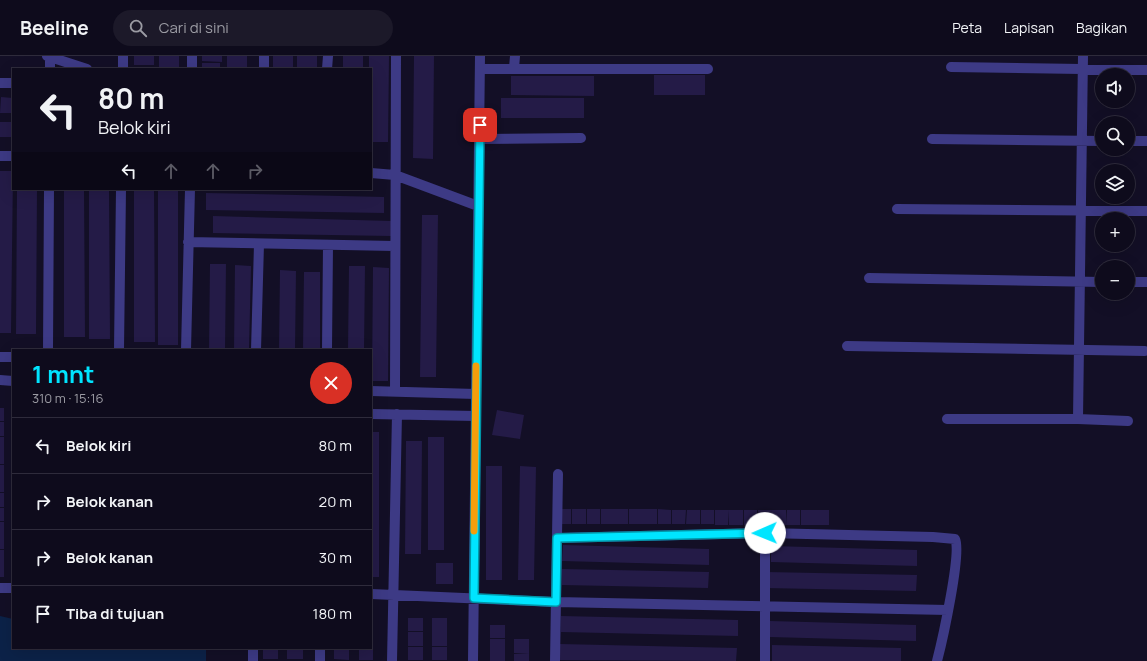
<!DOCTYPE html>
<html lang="id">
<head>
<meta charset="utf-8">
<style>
	:root { --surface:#0e0b1c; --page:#1c1929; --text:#f1f3f6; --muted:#9b9ba3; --line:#2e2b3b; --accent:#00e5ff }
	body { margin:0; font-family:Manrope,sans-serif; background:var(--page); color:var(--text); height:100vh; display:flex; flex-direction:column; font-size:15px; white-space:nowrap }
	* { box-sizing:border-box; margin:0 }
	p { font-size:13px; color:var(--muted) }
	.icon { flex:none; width:22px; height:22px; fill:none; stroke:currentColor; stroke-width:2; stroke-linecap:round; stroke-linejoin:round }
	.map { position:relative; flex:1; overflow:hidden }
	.sheet { position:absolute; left:12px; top:293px; width:360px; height:300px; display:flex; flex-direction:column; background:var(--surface); border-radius:0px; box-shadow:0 4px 16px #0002,0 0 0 1px var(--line) }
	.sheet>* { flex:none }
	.hud { position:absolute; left:12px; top:12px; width:360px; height:122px; border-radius:0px; box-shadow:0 4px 16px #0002,0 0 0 1px var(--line); background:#0e0b1c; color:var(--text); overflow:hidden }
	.fabs { position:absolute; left:1095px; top:12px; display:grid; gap:8px }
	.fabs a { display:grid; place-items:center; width:40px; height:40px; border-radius:50%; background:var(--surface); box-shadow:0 4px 16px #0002,0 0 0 1px var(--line); font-size:20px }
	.pin { position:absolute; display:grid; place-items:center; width:34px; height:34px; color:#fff; margin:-17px; border-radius:8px; box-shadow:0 2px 6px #0006 }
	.me { position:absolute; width:44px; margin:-22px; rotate:269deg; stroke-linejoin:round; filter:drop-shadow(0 0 3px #0008) }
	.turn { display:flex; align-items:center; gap:14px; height:84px; padding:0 20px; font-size:18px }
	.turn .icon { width:52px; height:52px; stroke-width:2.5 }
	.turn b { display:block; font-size:28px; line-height:34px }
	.lanes { display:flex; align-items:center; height:38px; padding:0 20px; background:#0003; justify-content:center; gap:20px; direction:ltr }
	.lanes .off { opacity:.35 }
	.round { display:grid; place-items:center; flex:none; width:42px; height:42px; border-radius:21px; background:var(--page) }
	.headline { display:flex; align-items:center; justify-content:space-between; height:68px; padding:0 20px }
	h1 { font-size:24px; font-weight:700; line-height:30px; color:var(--accent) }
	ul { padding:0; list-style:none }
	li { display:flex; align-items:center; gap:12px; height:56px; padding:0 20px; border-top:1px solid var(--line) }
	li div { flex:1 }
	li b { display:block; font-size:15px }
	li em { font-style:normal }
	header { display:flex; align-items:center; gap:24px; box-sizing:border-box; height:56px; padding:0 20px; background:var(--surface); border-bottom:1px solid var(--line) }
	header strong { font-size:19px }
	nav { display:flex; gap:22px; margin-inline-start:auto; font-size:14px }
	.search { width:280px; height:36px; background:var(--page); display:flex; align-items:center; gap:10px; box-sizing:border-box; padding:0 14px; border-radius:22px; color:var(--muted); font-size:15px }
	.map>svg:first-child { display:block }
</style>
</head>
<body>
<header>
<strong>Beeline</strong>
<div class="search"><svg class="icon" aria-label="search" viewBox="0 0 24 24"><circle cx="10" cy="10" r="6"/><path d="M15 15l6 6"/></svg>Cari di sini</div>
<nav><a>Peta</a><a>Lapisan</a><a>Bagikan</a></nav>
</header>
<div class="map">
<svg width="1147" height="605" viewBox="0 0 1147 605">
	<rect width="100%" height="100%" fill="#130f26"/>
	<path fill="#0c2248" d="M 0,560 L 13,563 L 13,592 L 206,592 L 206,605 L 0,605 Z"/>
	<path fill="#241b47" d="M 134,0 L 154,0 L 154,9 L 134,9 Z
		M 159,0 L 179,0 L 179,13 L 159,13 Z
		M 202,0 L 222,0 L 222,6 L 202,5 Z
		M 227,0 L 247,0 L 247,13 L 227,13 Z
		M 273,0 L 293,0 L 293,13 L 273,13 Z
		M 297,0 L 317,0 L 317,13 L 297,13 Z
		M 343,0 L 363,0 L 363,13 L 343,13 Z
		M 369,0 L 389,0 L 388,86 L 371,86 L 371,13 L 369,13 Z
		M 414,0 L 434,0 L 433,103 L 413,102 Z
		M 202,7 L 220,7 L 220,13 L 202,13 Z
		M 654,19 L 705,19 L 705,39 L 654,39 Z
		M 511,20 L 594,20 L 594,40 L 511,39 Z
		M 1,41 L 13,42 L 13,57 L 0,57 Z
		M 501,42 L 584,42 L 584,62 L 501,62 Z
		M 0,66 L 13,66 L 13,81 L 0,81 Z
		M 0,115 L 13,115 L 11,277 L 0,277 Z
		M 17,133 L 37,133 L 36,278 L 16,278 Z
		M 64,133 L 84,133 L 85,281 L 64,281 Z
		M 89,133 L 109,133 L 110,283 L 89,283 Z
		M 134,133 L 154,133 L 155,286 L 134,286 Z
		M 158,133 L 178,133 L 178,289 L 158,289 Z
		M 206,137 L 384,141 L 384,157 L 206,154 Z
		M 422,159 L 438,159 L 436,321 L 420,321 Z
		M 213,160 L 391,165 L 391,180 L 213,177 Z
		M 210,208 L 226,208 L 225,294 L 209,294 Z
		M 235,209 L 251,210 L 249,294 L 234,294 Z
		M 349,210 L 365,210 L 364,294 L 348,294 Z
		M 373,211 L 389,212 L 388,325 L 372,325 Z
		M 280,214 L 296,215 L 295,294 L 279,294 Z
		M 304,216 L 320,216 L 320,294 L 303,294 Z
		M 0,352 L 4,352 L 4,365 L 0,365 Z
		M 497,354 L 524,359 L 520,383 L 492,379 Z
		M 0,366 L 4,366 L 4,380 L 0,380 Z
		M 371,376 L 379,376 L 379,521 L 371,521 Z
		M 0,381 L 4,381 L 4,408 L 0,408 Z
		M 428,381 L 444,381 L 444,494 L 428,494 Z
		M 406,385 L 422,385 L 421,498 L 405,498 Z
		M 0,409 L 4,409 L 4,436 L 0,436 Z
		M 486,410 L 502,410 L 502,524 L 486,524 Z
		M 520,410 L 536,411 L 534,524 L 518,524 Z
		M 0,437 L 4,437 L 4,451 L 0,451 Z
		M 0,452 L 4,452 L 4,465 L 0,465 Z
		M 558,453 L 571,453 L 571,468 L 558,468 Z
		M 572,453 L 586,453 L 586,468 L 572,468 Z
		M 587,453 L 600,453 L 600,468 L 587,468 Z
		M 601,453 L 628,453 L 628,468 L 601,468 Z
		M 629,453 L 643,453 L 643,468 L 629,468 Z
		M 643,453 L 657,453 L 657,468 L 643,468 Z
		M 658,453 L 671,454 L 671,468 L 658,468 Z
		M 672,454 L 686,454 L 685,468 L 672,468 Z
		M 687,454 L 700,454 L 700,468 L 686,468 Z
		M 701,454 L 714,454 L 714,468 L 701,468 Z
		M 715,454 L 729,454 L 728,469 L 715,469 Z
		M 729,454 L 743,454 L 743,469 L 729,469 Z
		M 744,454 L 757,454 L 757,469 L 744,469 Z
		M 758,454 L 772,454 L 771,469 L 758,469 Z
		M 772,454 L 786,454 L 786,469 L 772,469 Z
		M 787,454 L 800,454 L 800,469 L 786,469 Z
		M 801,454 L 815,454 L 815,469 L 801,469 Z
		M 815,454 L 829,454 L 829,469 L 815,469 Z
		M 0,466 L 4,466 L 4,493 L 0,493 Z
		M 563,489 L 709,493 L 709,509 L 562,505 Z
		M 771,490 L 917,494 L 917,510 L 771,506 Z
		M 0,494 L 4,494 L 4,521 L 0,521 Z
		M 436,507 L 453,507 L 453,528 L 436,528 Z
		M 562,513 L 709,516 L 708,532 L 562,529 Z
		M 766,516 L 917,519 L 916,535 L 765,532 Z
		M 561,560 L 738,564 L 738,580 L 561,576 Z
		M 371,562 L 373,562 L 373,575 L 371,575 Z
		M 408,562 L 423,562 L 423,575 L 408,575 Z
		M 432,562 L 447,562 L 447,590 L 432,590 Z
		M 770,565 L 916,569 L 916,585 L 770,581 Z
		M 490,569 L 505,569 L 505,582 L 490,582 Z
		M 371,576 L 373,576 L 373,589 L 371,589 Z
		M 408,576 L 423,576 L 423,590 L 408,590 Z
		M 490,583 L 505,583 L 505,597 L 490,597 Z
		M 514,583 L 529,583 L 529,597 L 514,597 Z
		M 560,588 L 737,592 L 736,605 L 559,604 Z
		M 772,589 L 901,592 L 901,605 L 772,605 Z
		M 371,590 L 373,590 L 373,604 L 359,604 L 359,592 L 371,592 Z
		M 408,591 L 423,591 L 423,604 L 408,604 Z
		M 432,591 L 447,591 L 447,604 L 432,604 Z
		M 263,592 L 278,592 L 278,603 L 263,603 Z
		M 287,592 L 303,592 L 303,603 L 287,603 Z
		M 334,592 L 349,592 L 349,604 L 334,603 Z
		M 490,597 L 505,597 L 505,605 L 490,605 Z
		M 529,597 L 529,605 L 514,605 L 514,598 Z"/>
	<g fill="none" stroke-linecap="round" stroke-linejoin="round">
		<path stroke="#3d3a85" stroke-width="10" d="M 47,0 L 87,13
			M 192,0 L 192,13
			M 264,0 L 264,13
			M 951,11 L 1147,14
			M 514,12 L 515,0
			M 50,13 L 50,0
			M 123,13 L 123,0
			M 327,13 L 328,0
			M 480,13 L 708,13
			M 0,27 L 13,27
			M 479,83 L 581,82
			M 932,83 L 1102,85
			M 1128,85 L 1147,85
			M 0,100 L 13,100
			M 371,117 L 395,119 L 478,150
			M 897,153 L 1147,155
			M 188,186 L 394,190
			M 869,222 L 1102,226
			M 1128,226 L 1147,226
			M 847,290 L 1145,295
			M 48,294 L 49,133
			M 119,294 L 121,133
			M 186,294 L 190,133
			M 256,294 L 259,188
			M 327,294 L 328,190
			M 0,301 L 13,301
			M 0,324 L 13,325
			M 371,335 L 476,338
			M 395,335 L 396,0
			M 371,358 L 476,360
			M 947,363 L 1078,363 L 1083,0
			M 1078,363 L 1128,365
			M 557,482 L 765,477 L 933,481 L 955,483 C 962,496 942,586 937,605
			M 0,532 L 13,532
			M 371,538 L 556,546 L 948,554
			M 253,605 L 253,592
			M 320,605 L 320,592
			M 392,605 L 397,358
			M 473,605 L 480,0
			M 555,605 L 558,418
			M 765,605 L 765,477"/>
	</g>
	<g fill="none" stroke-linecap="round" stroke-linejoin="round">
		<defs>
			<path id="route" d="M 480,69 L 474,542 L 556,546 L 557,482 L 765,477"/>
		</defs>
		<use href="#route" stroke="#0095a6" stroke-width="10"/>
		<use href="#route" stroke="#00e5ff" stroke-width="7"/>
		<path stroke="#f59e0b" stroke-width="7" d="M 474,475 L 476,310"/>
	</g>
</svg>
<div class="fabs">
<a><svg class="icon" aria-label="sound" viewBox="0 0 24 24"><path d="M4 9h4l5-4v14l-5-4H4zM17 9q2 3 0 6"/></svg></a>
<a><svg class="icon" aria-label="search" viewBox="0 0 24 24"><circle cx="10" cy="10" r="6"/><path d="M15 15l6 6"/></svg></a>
<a><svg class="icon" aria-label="layers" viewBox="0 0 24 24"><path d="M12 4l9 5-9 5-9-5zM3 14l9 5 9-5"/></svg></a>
<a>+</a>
<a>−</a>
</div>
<div class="pin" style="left:480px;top:69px;background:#d93025"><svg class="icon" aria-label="arrive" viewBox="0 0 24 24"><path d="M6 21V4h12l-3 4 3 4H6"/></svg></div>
<svg class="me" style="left:765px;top:477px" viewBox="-20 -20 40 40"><circle r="19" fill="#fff"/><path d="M0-13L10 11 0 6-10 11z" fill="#00e5ff"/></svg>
<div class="hud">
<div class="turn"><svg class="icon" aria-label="left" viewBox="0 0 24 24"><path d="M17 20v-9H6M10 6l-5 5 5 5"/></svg><div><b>80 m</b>Belok kiri</div></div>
<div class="lanes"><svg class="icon" aria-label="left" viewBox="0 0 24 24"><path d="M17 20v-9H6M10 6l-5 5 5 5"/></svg><svg class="icon off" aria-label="ahead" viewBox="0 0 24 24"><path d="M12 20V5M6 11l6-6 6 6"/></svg><svg class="icon off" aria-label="ahead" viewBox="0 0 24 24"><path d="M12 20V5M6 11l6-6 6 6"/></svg><svg class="icon off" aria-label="right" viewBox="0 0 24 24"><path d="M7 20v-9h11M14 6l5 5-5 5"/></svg></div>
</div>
<section class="sheet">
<div class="headline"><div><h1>1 mnt</h1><p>310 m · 15:16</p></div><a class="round" style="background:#d93025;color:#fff"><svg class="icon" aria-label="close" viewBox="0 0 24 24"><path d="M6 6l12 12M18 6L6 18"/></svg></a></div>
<ul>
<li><svg class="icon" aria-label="left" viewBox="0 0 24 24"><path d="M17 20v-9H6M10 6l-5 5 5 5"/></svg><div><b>Belok kiri</b></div><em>80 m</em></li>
<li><svg class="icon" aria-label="right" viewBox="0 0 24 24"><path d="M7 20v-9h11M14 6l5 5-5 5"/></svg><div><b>Belok kanan</b></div><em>20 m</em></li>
<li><svg class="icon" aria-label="right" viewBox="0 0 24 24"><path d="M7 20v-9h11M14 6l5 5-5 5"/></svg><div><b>Belok kanan</b></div><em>30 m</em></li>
<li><svg class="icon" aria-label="arrive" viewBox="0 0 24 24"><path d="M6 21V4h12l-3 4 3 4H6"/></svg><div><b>Tiba di tujuan</b></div><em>180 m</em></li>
</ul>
</section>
</div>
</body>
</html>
